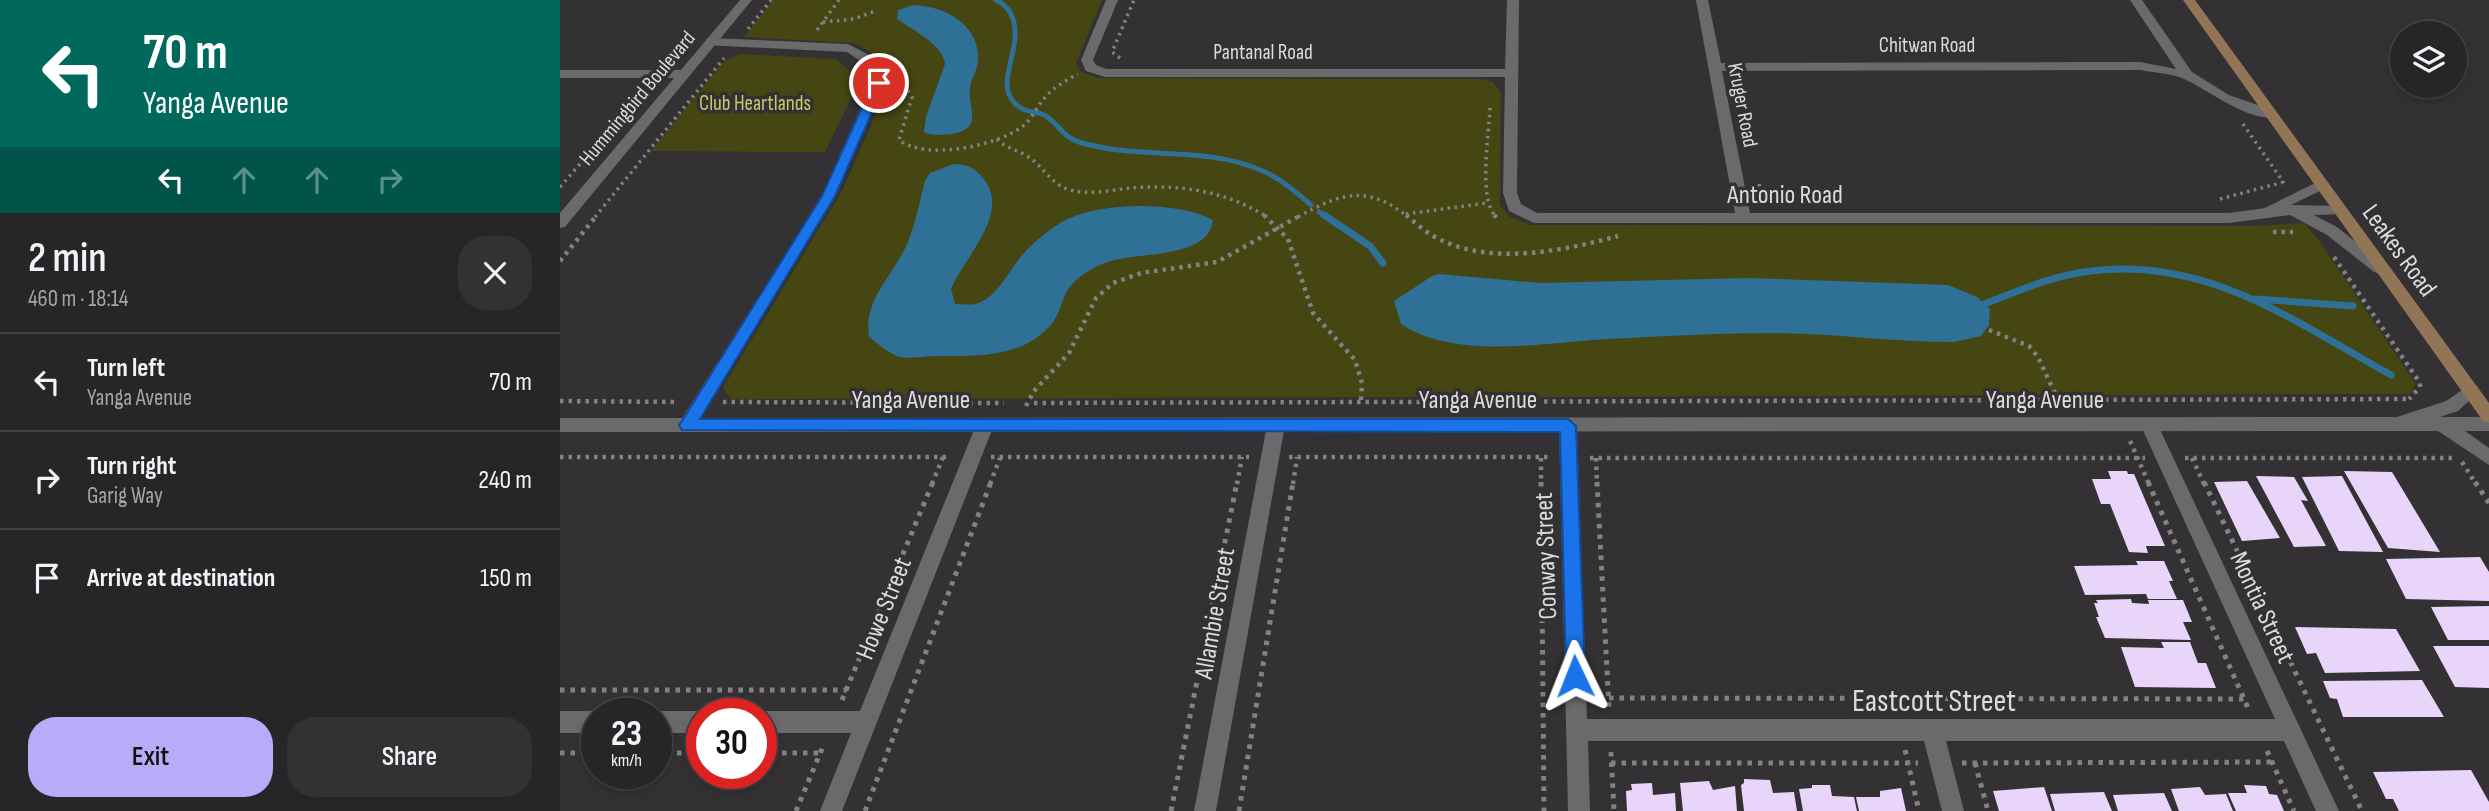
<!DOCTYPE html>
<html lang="en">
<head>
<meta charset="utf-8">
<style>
	:root { --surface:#262527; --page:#323133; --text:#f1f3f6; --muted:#a4a5a7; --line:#424244; --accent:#b8abf7 }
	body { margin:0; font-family:"Sofia Sans Condensed",sans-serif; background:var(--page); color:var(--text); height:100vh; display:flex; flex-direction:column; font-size:26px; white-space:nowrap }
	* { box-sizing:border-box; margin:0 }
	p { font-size:23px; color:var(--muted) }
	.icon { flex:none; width:38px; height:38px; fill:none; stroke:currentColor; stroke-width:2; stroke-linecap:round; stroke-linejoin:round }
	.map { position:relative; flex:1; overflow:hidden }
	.panel { display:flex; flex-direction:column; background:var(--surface); width:560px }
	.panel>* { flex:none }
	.banner { background:#00695c; color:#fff; overflow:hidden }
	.fabs { position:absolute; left:1830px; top:21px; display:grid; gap:14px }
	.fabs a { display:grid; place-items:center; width:77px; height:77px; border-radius:50%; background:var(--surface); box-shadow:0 4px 10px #0003,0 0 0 2px var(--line); font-size:35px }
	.speed { position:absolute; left:21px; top:698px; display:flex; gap:14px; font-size:35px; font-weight:700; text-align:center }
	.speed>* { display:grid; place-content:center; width:91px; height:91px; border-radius:50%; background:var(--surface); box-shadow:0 4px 10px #0003,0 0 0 2px var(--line); line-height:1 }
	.speed small { font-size:18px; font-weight:400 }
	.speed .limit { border:10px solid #d22; background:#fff; color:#111 }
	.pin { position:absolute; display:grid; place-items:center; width:60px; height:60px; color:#fff; margin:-30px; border:4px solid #fff; border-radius:50%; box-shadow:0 2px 7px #0007 }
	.me { position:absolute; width:77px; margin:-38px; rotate:358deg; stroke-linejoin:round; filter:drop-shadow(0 0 5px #0008) }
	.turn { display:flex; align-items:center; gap:24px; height:147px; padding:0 28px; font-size:32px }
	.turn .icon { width:91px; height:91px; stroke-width:2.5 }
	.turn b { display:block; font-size:49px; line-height:60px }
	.lanes { display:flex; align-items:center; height:66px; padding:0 28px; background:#0003; justify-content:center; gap:35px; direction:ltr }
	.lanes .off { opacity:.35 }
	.round { display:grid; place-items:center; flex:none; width:74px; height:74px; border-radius:28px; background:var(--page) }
	.headline { display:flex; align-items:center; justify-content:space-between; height:119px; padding:0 28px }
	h1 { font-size:42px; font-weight:600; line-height:52px }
	.primary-button { display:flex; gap:14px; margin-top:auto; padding:14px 28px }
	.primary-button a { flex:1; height:80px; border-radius:28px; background:var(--accent); color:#111; font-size:28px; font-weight:600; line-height:80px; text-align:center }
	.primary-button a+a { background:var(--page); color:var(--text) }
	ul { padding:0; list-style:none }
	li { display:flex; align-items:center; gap:21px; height:98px; padding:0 28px; border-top:2px solid var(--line) }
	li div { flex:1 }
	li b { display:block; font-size:26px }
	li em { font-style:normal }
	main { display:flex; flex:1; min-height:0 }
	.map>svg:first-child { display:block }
</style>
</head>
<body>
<main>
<section class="panel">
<div class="banner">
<div class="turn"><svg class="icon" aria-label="left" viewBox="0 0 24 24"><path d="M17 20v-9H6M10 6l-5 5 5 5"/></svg><div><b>70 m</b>Yanga Avenue</div></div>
<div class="lanes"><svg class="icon" aria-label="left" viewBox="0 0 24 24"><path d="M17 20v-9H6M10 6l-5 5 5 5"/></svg><svg class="icon off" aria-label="ahead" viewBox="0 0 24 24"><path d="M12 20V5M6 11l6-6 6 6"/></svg><svg class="icon off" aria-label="ahead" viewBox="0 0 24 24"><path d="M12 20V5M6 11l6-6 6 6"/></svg><svg class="icon off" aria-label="right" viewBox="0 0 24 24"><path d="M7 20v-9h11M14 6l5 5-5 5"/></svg></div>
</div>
<div class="headline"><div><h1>2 min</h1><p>460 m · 18:14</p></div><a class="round"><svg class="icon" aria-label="close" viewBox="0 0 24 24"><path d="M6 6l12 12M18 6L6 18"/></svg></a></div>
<ul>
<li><svg class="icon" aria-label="left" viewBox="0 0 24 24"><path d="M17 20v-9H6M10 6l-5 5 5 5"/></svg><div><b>Turn left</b><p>Yanga Avenue</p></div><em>70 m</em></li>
<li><svg class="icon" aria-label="right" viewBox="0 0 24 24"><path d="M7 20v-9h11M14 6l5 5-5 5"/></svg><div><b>Turn right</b><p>Garig Way</p></div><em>240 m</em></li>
<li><svg class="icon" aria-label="arrive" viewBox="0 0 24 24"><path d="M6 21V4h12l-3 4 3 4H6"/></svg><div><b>Arrive at destination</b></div><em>150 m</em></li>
</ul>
<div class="primary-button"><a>Exit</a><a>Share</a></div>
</section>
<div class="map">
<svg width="1929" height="811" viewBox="0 0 1929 811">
	<rect width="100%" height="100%" fill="#333134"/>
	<path fill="#454611" d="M 213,0 L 542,0 L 516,63 L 521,72 L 537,78 L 918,79 L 933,82 L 941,92 L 940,205 L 950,217 L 971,225 L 1694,226 L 1744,223 L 1760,242 L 1856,384 L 1850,394 L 171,399 L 163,387 L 283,189 L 335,70 L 304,48 L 294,43 L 184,37 Z
		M 180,54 L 276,59 L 300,80 L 265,152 L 91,151 L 164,61 Z"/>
	<path fill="#2e7096" d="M 353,5 C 385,6 421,25 418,62 C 417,71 411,79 410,88 C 408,109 424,129 391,134 C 382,135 372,136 364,132 L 366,117 L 385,64 C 383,44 352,30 337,19 L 338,10 Z
		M 394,164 C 406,164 414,167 422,177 C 453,211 405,256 391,289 L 395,304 C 405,304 413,306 421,302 C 440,293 450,268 464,253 C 473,243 485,233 497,225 C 531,201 617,200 653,220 C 649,259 579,252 551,261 C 534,266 513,278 505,295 C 500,307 498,318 488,328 C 459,358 417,356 378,356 C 366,356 352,359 340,357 C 329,354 318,344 309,337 C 303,297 336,274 349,239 C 356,221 360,200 365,181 L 370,173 Z
		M 879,274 L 981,283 L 1188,278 L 1388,285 L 1417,297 L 1430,309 L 1429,325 L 1421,336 L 1394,342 C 1336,342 1277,334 1219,333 C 1162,333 1105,336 1049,339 C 986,342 896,361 841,324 L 834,301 L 872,276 Z"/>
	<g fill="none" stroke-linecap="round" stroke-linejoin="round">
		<path stroke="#2e7096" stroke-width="5" d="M 436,0 C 445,4 450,10 453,19 C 464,50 429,89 461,108 C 469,113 478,111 486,116 C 498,124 504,138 519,142 C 577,160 642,146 698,169 C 719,177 735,191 751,205
			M 759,212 L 767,217"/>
		<path stroke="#2e7096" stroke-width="7" d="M 764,215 L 810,246 L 823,263
			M 1696,299 L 1793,306
			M 1424,304 C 1458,291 1494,275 1531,271 C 1647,257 1734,321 1831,375"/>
	</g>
	<path fill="#ead5fa" d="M 1548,471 L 1567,471 L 1568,474 L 1574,474 L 1605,546 L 1586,546 L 1588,553 L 1569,552 L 1550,504 L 1541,504 L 1532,479 L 1551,479 Z
		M 1784,471 L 1832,472 L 1880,552 L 1828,548 Z
		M 1696,476 L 1734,477 L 1748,501 L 1741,500 L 1766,546 L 1734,547 Z
		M 1782,476 L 1823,552 L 1779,551 L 1742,477 Z
		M 1687,481 L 1720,538 L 1682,541 L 1654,482 Z
		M 1920,557 L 1929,572 L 1929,601 L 1846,599 L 1826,559 Z
		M 1576,561 L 1604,561 L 1613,581 L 1609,581 L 1617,599 L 1588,599 L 1586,594 L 1525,595 L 1514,566 L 1578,565 Z
		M 1571,599 L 1572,603 L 1589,604 L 1588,600 L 1623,600 L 1632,622 L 1623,622 L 1631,640 L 1545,638 L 1536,617 L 1539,617 L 1534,603 L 1538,603 L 1536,600 Z
		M 1929,606 L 1929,640 L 1888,640 L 1871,607 Z
		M 1735,627 L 1836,629 L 1860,671 L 1765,673 L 1756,653 L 1747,654 Z
		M 1601,642 L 1630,642 L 1638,663 L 1646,663 L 1656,688 L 1575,687 L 1561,647 L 1604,648 Z
		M 1873,646 L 1929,646 L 1929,688 L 1895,687 Z
		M 1862,680 L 1884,717 L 1783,717 L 1777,699 L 1770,698 L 1763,681 Z
		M 1911,770 L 1929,802 L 1929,811 L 1839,811 L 1833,799 L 1826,799 L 1813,772 Z
		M 1184,779 L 1210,780 L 1213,793 L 1234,792 L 1237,811 L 1184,811 L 1181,785 L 1184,783 Z
		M 1149,781 L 1153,790 L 1175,786 L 1177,811 L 1123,811 L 1120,783 Z
		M 1092,783 L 1093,795 L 1115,793 L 1116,811 L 1067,811 L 1066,791 L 1072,790 L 1071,784 Z
		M 1252,785 L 1270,785 L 1272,796 L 1294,797 L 1297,811 L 1243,811 L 1239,789 L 1252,788 Z
		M 1684,785 L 1706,786 L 1709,794 L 1717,795 L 1724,811 L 1676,811 L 1668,793 L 1687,793 Z
		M 1484,787 L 1492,811 L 1439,811 L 1433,791 Z
		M 1640,787 L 1645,795 L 1666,794 L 1673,811 L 1619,811 L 1611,789 Z
		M 1341,788 L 1346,811 L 1299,811 L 1296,797 L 1320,797 L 1320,791 Z
		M 1544,792 L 1552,811 L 1495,811 L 1490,794 Z
		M 1604,793 L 1612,811 L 1558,811 L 1553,795 Z"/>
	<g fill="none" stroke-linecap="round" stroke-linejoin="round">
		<path stroke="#828183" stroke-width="3.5" stroke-dasharray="2.5 4.5" stroke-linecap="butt" d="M 263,22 L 294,19 L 315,11
			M 188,29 L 211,0
			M 257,30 L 279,0
			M 112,58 L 131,35
			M 560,58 L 552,52 L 574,0
			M 337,83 L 346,87 L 352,97 L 339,140 C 366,161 437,146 463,126 C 472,119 476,108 483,100 C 492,88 505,81 518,74
			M 930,108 C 929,134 918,199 936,217
			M 1683,124 L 1724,183
			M 437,139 C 446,149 459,150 470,158 C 483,167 491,183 507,189 C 527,196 550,190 571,188 C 620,184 666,191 707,217
			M 1199,184 L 1203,203
			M 0,187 L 86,88
			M 1660,199 L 1724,182
			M 846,214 L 927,203
			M 35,217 L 164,58
			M 738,217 C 781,193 807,184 848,217"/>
		<path stroke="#828183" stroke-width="4.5" stroke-dasharray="3.5 5" stroke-linecap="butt" d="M 704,215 L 728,239 L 753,313 L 795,360 L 802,383 L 801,400
			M 846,215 C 856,223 865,232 877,238 C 930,266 1003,251 1058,236
			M 934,215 L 940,221
			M 1713,232 L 1733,232
			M 1774,257 L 1860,383 L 1860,387 L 1849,399
			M 0,261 L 37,215
			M 1429,330 L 1469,346 L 1478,357 L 1498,400
			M 0,401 L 119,402
			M 163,402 L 444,403
			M 474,403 L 1848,399
			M 466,406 L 474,391 L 509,353 L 536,298 L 553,283 L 581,273 L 657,262 L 741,215
			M 1570,441 L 1589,484
			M 0,457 L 391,457
			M 431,457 L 689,457
			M 729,457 L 990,457
			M 981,458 L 981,484
			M 1030,458 L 1585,458
			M 1036,458 L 1037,484
			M 1625,458 L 1896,458
			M 1632,458 L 1644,484
			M 1902,462 L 1916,484
			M 372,484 L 383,457
			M 430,484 L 440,458
			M 677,484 L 682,457
			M 733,484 L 737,457"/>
		<path stroke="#828183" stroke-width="5" stroke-dasharray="4.5 6" stroke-linecap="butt" d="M 981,482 L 984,811
			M 1037,482 L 1049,708
			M 1588,482 L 1688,708
			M 1644,482 L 1802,811
			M 1915,482 L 1929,503
			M 0,690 L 287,690
			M 1049,698 L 1684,699
			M 282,700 L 373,482
			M 1345,750 L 1359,811
			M 1707,751 L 1734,811
			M 1051,752 L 1054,811
			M 0,753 L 37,753
			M 96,753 L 142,753
			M 201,753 L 260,753
			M 1051,763 L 1358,763
			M 1402,763 L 1713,762
			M 1415,763 L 1428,811
			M 236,811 L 264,744
			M 305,811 L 431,482
			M 611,811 L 677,482
			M 679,811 L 733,482"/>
		<path fill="#6a696c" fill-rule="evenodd" d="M 546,0 L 558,0 L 533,60 L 536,65 L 546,69 L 945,69 L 947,0 L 959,0 L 957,193 L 961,204 L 977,213 L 1175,213 L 1136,0 L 1148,0 L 1161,63 L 1580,62 L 1616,69 L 1570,0 L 1582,0 L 1632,72 L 1669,95 L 1715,111 L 1715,117 C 1688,122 1647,89 1624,79 C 1611,73 1594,73 1580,70 L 1162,71 L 1190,213 L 1669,213 L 1705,208 L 1761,180 L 1766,182 L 1768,185 L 1766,188 L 1731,205 L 1783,206 L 1785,210 L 1783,214 L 1754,215 L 1777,227 L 1828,268 L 1820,274 L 1814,272 L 1767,235 L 1730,215 L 1669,223 L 974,223 L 949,211 L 943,193 L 945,77 L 545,77 L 526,71 L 521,60 Z
			M 151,38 L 288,44 L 313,57 L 323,69 L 327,79 L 276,196 L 133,430 L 121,430 L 118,425 L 121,420 L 262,196 L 313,79 L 309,67 L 287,52 L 146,45 L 146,39 Z
			M 0,70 L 124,70 L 131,74 L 124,78 L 0,78 Z
			M 1837,417 L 1881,417 L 1887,419 L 1890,424 L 1887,429 L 1881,431 L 1837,431 L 1831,429 L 1828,424 L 1831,419 Z
			M 425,418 L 431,420 L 434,425 L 282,811 L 260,811 L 291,733 L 201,733 L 201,714 L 195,714 L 201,711 L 300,711 L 416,425 L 419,420 Z
			M 716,418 L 722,420 L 725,425 L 656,811 L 634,811 L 707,425 L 710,420 Z
			M 1008,419 L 1014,421 L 1017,426 L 1027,719 L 1715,719 L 1581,426 L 1584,421 L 1596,421 L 1779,811 L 1756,811 L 1724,741 L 1386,741 L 1404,811 L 1382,811 L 1364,741 L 1028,741 L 1030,811 L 1008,811 L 999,426 L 1002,421 Z
			M 0,711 L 37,711 L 43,714 L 37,714 L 37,733 L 0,733 Z
			M 96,711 L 142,711 L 148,714 L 142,714 L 142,733 L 96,733 L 96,714 L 90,714 Z"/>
		<path fill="#6a696c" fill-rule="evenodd" d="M 180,0 L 192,0 L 5,227 L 0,228 L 0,213 Z
			M 1911,384 L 1917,386 L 1920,391 L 1898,411 L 1837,431 L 0,432 L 0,418 L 1837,417 L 1886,401 Z
			M 1881,417 L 1929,417 L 1929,431 L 1905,431 L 1929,448 L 1929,465 L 1875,429 L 1872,424 L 1875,419 Z"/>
		<path fill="#927456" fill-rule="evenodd" d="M 1623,0 L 1635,0 L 1929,403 L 1929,423 L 1923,421 Z"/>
	</g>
	<path fill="#1a73e8" stroke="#114b97" stroke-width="2" d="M 319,79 L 325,83 L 275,196 L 140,419 L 1008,419 L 1016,426 L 1025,676 L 1022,682 L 1015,685 L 1009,682 L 1006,676 L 1000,432 L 122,430 L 119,425 L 122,421 L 262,196 L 313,83 Z"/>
	<g text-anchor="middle" stroke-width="7" stroke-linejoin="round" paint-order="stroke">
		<g font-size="21" fill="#dcdbdd" stroke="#333134">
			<text x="1367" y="52">Chitwan Road</text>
			<text x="703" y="59">Pantanal Road</text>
			<text transform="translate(77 98) rotate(-50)" y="7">Hummingbird Boulevard</text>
			<text transform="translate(1183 105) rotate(79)" y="7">Kruger Road</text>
		</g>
		<g font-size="21" fill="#c7ca6b" stroke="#333134">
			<text x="195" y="110">Club Heartlands</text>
		</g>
		<g font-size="26" fill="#dcdbdd" stroke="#333134">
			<text x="1225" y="203">Antonio Road</text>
			<text transform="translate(1840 250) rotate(54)" y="9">Leakes Road</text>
			<text x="351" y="408">Yanga Avenue</text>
			<text x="918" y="408">Yanga Avenue</text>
			<text x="1485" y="408">Yanga Avenue</text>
			<text transform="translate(985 556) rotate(-92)" y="9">Conway Street</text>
			<text transform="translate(1703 607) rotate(65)" y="9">Montia Street</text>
			<text transform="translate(323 608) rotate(-68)" y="9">Howe Street</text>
			<text transform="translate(654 613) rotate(-80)" y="9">Allambie Street</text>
		</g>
		<g font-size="32" fill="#dcdbdd" stroke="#333134">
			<text x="1374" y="711">Eastcott Street</text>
		</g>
	</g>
</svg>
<div class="fabs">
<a><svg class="icon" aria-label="layers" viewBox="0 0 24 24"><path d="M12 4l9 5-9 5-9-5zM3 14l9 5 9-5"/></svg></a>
</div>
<div class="speed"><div>23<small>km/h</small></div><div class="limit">30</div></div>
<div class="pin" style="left:319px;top:83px;background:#d93025"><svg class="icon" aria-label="arrive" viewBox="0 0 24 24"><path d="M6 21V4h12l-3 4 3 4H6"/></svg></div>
<svg class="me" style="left:1015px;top:676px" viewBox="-20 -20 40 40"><path d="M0-17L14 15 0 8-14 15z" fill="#1a73e8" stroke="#fff" stroke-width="4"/></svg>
</div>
</main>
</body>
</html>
